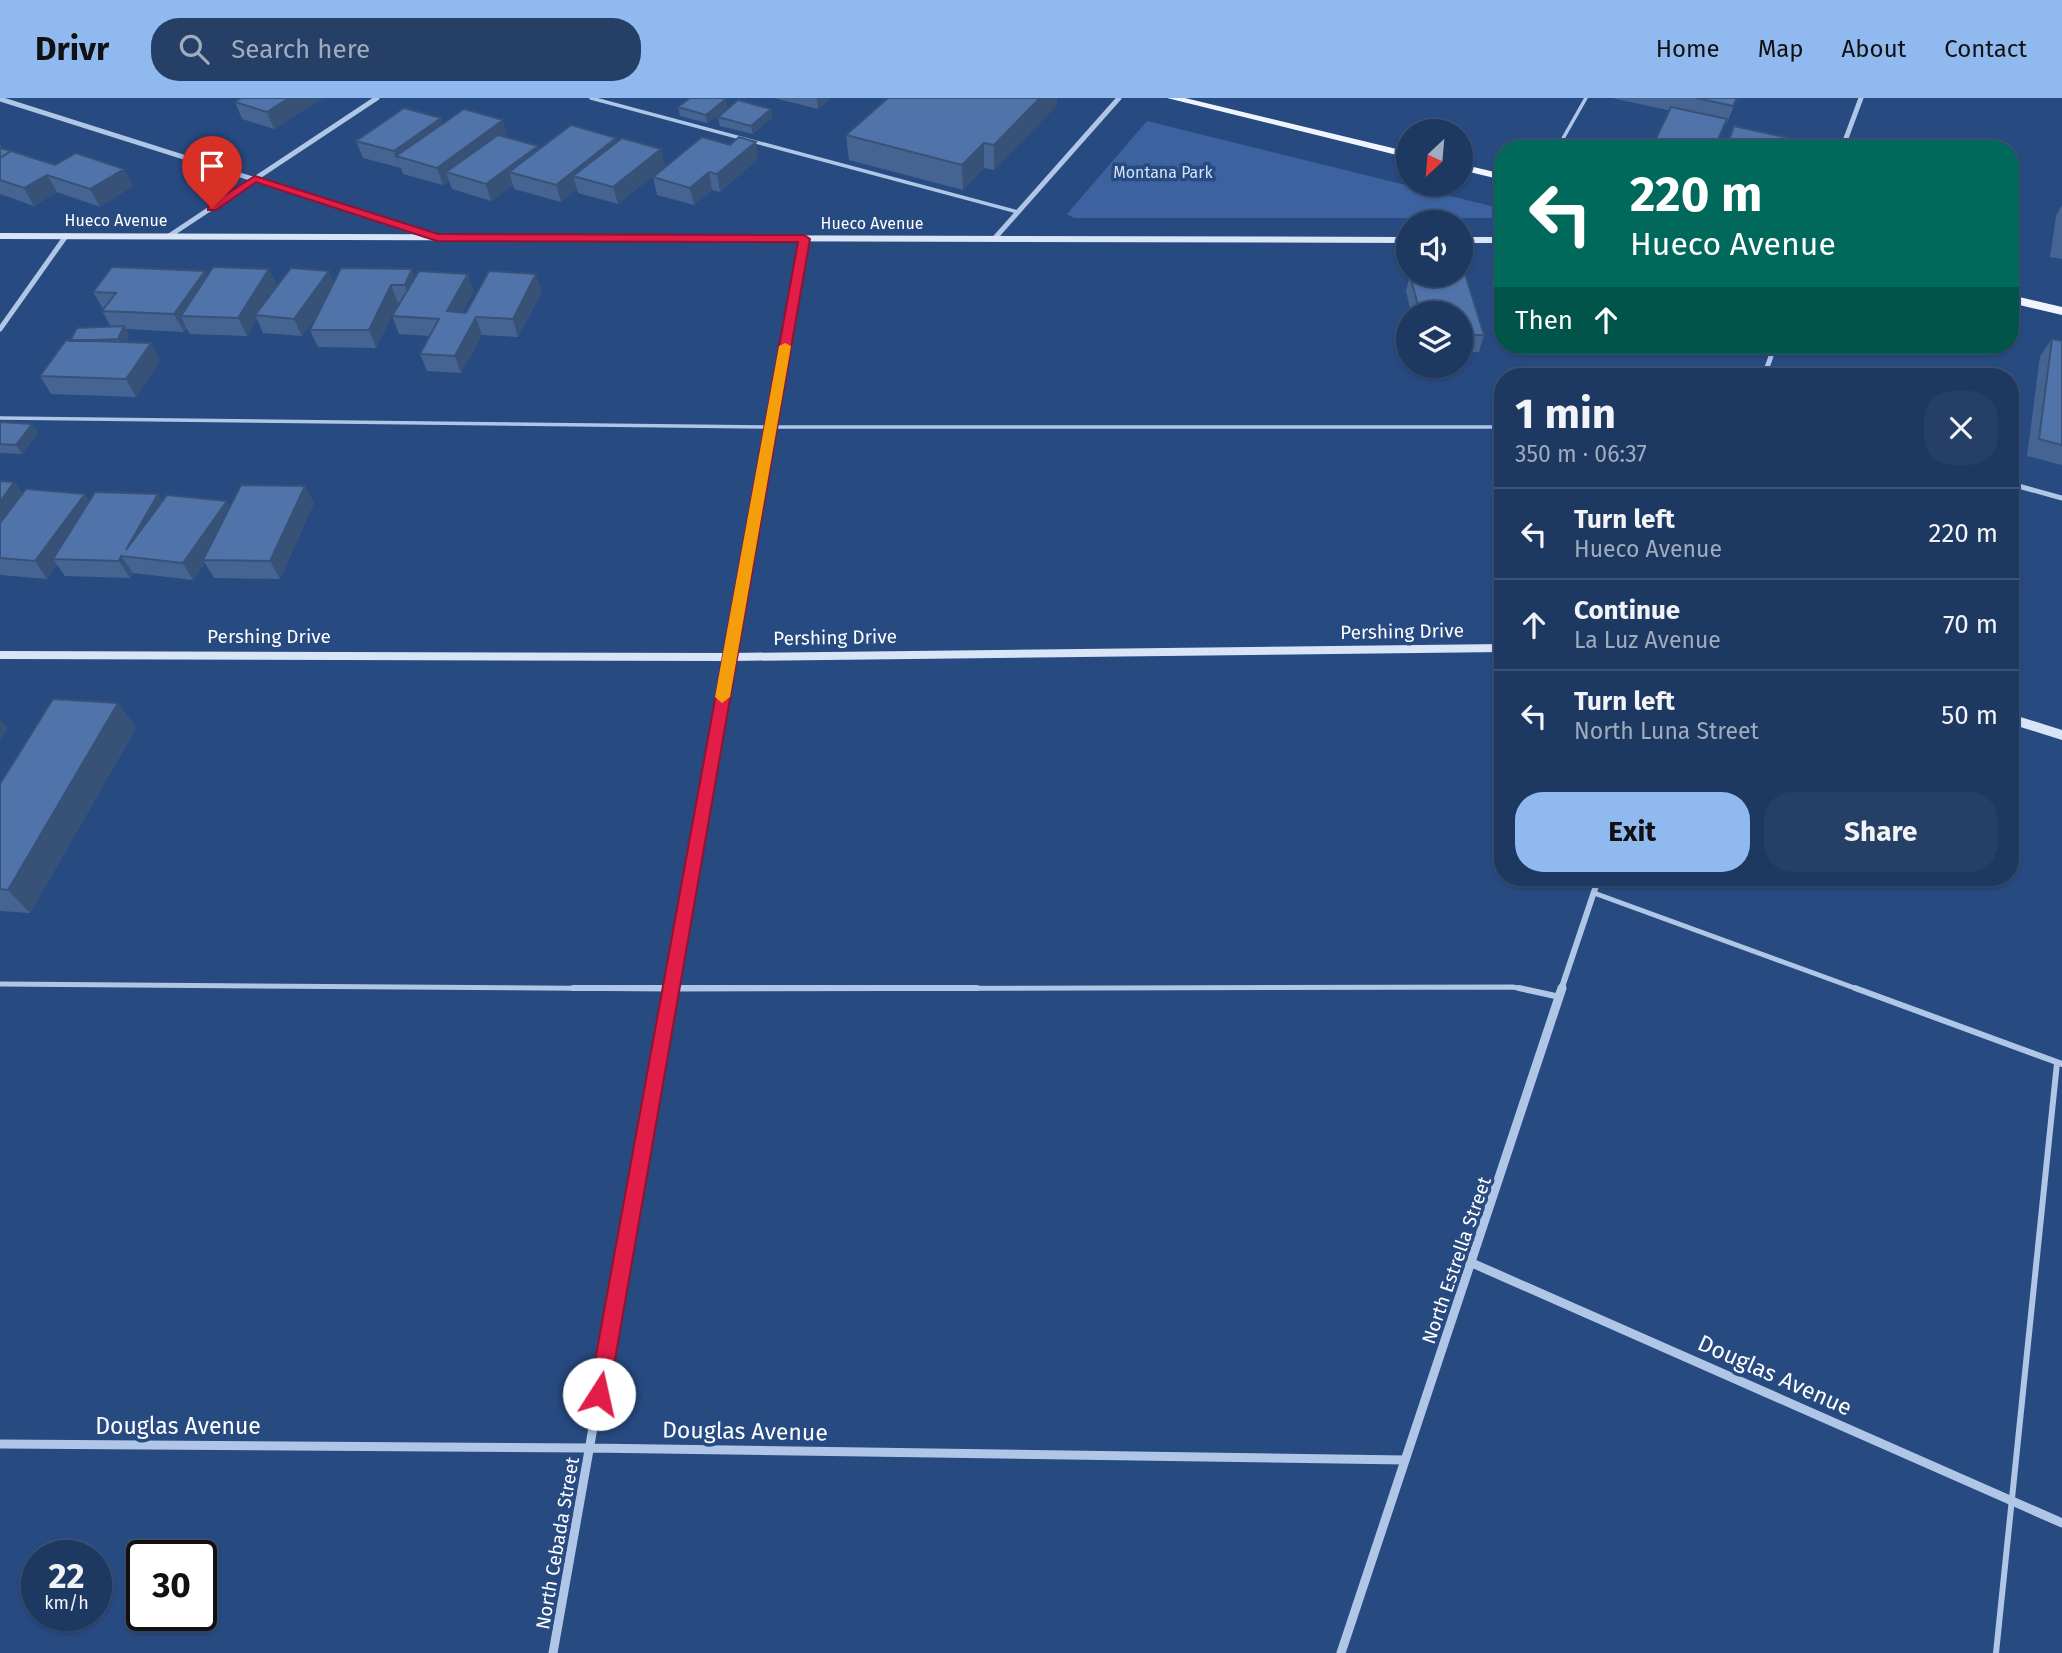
<!DOCTYPE html>
<html lang="en">
<head>
<meta charset="utf-8">
<style>
	:root { --surface:#1d3861; --page:#253f67; --text:#f1f3f6; --muted:#a0acbd; --line:#3b5276; --accent:#90b9f0 }
	body { margin:0; font-family:"Fira Sans",sans-serif; background:var(--page); color:var(--text); height:100vh; display:flex; flex-direction:column; font-size:26px; white-space:nowrap }
	* { box-sizing:border-box; margin:0 }
	p { font-size:23px; color:var(--muted) }
	.icon { flex:none; width:38px; height:38px; fill:none; stroke:currentColor; stroke-width:2; stroke-linecap:round; stroke-linejoin:round }
	.map { position:relative; flex:1; overflow:hidden }
	.drawer { position:absolute; left:1494px; top:270px; width:525px; height:518px; display:flex; flex-direction:column; background:var(--surface); border-radius:28px; box-shadow:0 2px 5px #0004,0 0 0 2px var(--line) }
	.drawer>* { flex:none }
	.banner { position:absolute; left:1494px; top:42px; width:525px; height:214px; border-radius:28px; box-shadow:0 2px 5px #0004,0 0 0 2px var(--line); background:#00695c; color:#fff; overflow:hidden }
	.needle { width:46px; rotate:206deg }
	.controls { position:absolute; left:1396px; top:21px; display:grid; gap:14px }
	.controls a { display:grid; place-items:center; width:77px; height:77px; border-radius:50%; background:var(--surface); box-shadow:0 2px 5px #0004,0 0 0 2px var(--line); font-size:35px }
	.speed { position:absolute; left:21px; top:1442px; display:flex; gap:14px; font-size:35px; font-weight:700; text-align:center }
	.speed>* { display:grid; place-content:center; width:91px; height:91px; border-radius:50%; background:var(--surface); box-shadow:0 2px 5px #0004,0 0 0 2px var(--line); line-height:1 }
	.speed small { font-size:18px; font-weight:400 }
	.speed .limit { border:4px solid #111; border-radius:10px; background:#fff; color:#111 }
	.pin { position:absolute; display:grid; place-items:center; width:60px; height:60px; color:#fff; margin:-72px -30px; border-radius:50% 50% 50% 0; rotate:-45deg; box-shadow:0 0 7px #0007 }
	.pin .icon { rotate:45deg }
	.me { position:absolute; width:77px; margin:-38px; rotate:10deg; stroke-linejoin:round; filter:drop-shadow(0 0 5px #0008) }
	.turn { display:flex; align-items:center; gap:24px; height:147px; padding:0 21px; font-size:32px }
	.turn .icon { width:91px; height:91px; stroke-width:2.5 }
	.turn b { display:block; font-size:49px; line-height:60px }
	.then { display:flex; align-items:center; height:66px; padding:0 21px; background:#0003; gap:14px; font-size:26px }
	.round { display:grid; place-items:center; flex:none; width:74px; height:74px; border-radius:28px; background:var(--page) }
	.headline { display:flex; align-items:center; justify-content:space-between; height:119px; padding:0 21px }
	h1 { font-size:42px; font-weight:700; line-height:52px }
	.cta { display:flex; gap:14px; margin-top:auto; padding:14px 21px }
	.cta a { flex:1; height:80px; border-radius:28px; background:var(--accent); color:#111; font-size:28px; font-weight:700; line-height:80px; text-align:center }
	.cta a+a { background:var(--page); color:var(--text) }
	ul { padding:0; list-style:none }
	li { display:flex; align-items:center; gap:21px; height:91px; padding:0 21px; border-top:2px solid var(--line) }
	li div { flex:1 }
	li b { display:block; font-size:26px }
	li em { font-style:normal }
	header { display:flex; align-items:center; gap:42px; box-sizing:border-box; height:98px; padding:0 35px; background:var(--accent); color:#111 }
	header strong { font-size:33px }
	nav { display:flex; gap:38px; margin-inline-start:auto; font-size:24px }
	.search { width:490px; height:63px; background:var(--page); display:flex; align-items:center; gap:18px; box-sizing:border-box; padding:0 24px; border-radius:28px; color:var(--muted); font-size:26px }
	.map>svg:first-child { display:block }
</style>
</head>
<body>
<header>
<strong>Drivr</strong>
<div class="search"><svg class="icon" aria-label="search" viewBox="0 0 24 24"><circle cx="10" cy="10" r="6"/><path d="M15 15l6 6"/></svg>Search here</div>
<nav><a>Home</a><a>Map</a><a>About</a><a>Contact</a></nav>
</header>
<div class="map">
<svg width="2062" height="1555" viewBox="0 0 2062 1555">
	<rect width="100%" height="100%" fill="#274a81"/>
	<path fill="#3c639f" d="M 1147,23 L 1503,111 L 1503,120 L 1074,120 L 1067,116 Z"/>
	<g fill="none" stroke-linecap="round" stroke-linejoin="round">
		<path stroke="#afc6e6" stroke-width="3.5" d="M 591,0 L 1018,114
			M 1557,51 L 1586,0
			M 0,320 L 771,329 L 1503,329"/>
		<path stroke="#afc6e6" stroke-width="5" d="M 2011,386 L 2062,400
			M 1594,795 L 1860,892
			M 0,886 L 671,891 L 1513,889 L 1527,892"/>
		<path stroke="#afc6e6" stroke-width="6" d="M 573,890 L 977,890
			M 1519,890 L 1560,899
			M 1855,890 L 2062,966
			M 1996,1555 L 2057,965"/>
		<path stroke="#afc6e6" stroke-width="5" d="M 0,1 L 433,138
			M 1842,51 L 1861,0
			M 169,138 L 377,0
			M 994,141 L 1119,0
			M 0,231 L 66,138
			M 1764,278 L 1775,247
			M 760,386 L 804,141"/>
		<path stroke="#afc6e6" stroke-width="6" d="M 671,892 L 761,384
			M 1561,892 L 1599,779"/>
		<path stroke="#afc6e6" stroke-width="9" d="M 1472,1165 L 2062,1425
			M 0,1346 L 590,1350 L 1405,1362
			M 553,1555 L 671,890
			M 1341,1555 L 1562,890"/>
		<path fill="#d9e4f6" fill-rule="evenodd" d="M 0,135 L 1409,139 L 1409,145 L 0,141 Z
			M 1461,139 L 1503,139 L 1503,145 L 1461,145 Z
			M 1503,546 L 1503,554 L 730,563 L 0,561 L 0,553 L 730,555 Z
			M 2011,616 L 2062,632 L 2062,642 L 2011,626 Z"/>
		<path fill="#f0f5fd" fill-rule="evenodd" d="M 1167,0 L 1185,0 L 1409,54 L 1409,60 Z
			M 1461,66 L 1503,76 L 1503,82 L 1461,72 Z
			M 2011,197 L 2062,209 L 2062,217 L 2011,205 Z"/>
	</g>
	<path fill="#456492" d="M 241,0 L 323,0 L 274,31 L 242,21 L 235,4 Z
		M 774,0 L 831,0 L 818,11 Z
		M 888,0 L 1057,0 L 1057,7 L 994,72 L 984,70 L 963,92 L 849,62 L 846,37 Z
		M 1612,0 L 1737,0 L 1727,25 Z
		M 678,9 L 728,10 L 707,25 L 680,18 Z
		M 771,11 L 772,19 L 753,36 L 720,28 L 718,19 Z
		M 443,26 L 508,39 L 539,51 L 617,44 L 665,68 L 618,106 L 578,95 L 577,91 L 561,104 L 514,91 L 513,87 L 491,103 L 452,91 L 449,83 L 443,87 L 403,76 L 401,70 L 363,60 L 356,43 Z
		M 0,47 L 2,51 L 55,67 L 124,71 L 133,88 L 100,109 L 57,94 L 34,108 L 0,96 Z
		M 730,47 L 758,61 L 720,94 L 712,92 L 694,107 L 657,97 L 653,79 Z
		M 2062,107 L 2062,161 L 2050,159 L 2056,118 Z
		M 269,171 L 277,188 L 415,180 L 474,194 L 462,214 L 466,215 L 542,193 L 518,239 L 482,237 L 461,275 L 427,273 L 420,256 L 430,238 L 399,236 L 392,218 L 400,205 L 398,205 L 376,250 L 318,249 L 310,232 L 317,217 L 302,238 L 263,235 L 257,221 L 247,238 L 190,236 L 186,230 L 184,234 L 126,231 L 129,237 L 126,244 L 151,245 L 160,263 L 136,299 L 51,296 L 40,278 L 70,242 L 111,229 L 102,213 L 103,211 L 93,194 L 205,173 L 207,178 Z
		M 1410,177 L 1461,177 L 1484,237 L 1479,254 L 1461,254 L 1461,215 L 1411,215 L 1406,193 Z
		M 2052,241 L 2062,243 L 2062,367 L 2027,358 L 2040,258 Z
		M 0,324 L 32,326 L 38,335 L 22,356 L 0,355 Z
		M 0,383 L 14,384 L 23,396 L 90,403 L 227,403 L 230,409 L 305,388 L 314,405 L 280,481 L 214,480 L 205,465 L 193,482 L 133,475 L 130,480 L 65,478 L 57,467 L 47,481 L 0,477 Z
		M 118,605 L 136,630 L 30,815 L 0,813 L 0,686 Z"/>
	<path fill="#385177" d="M 289,0 L 323,0 L 274,31 L 267,14 Z
		M 817,0 L 831,0 L 818,11 Z
		M 1040,0 L 1057,0 L 1057,7 L 994,72 L 994,47 Z
		M 726,1 L 728,10 L 707,25 L 706,17 Z
		M 771,11 L 772,19 L 753,36 L 751,28 Z
		M 441,20 L 447,37 L 396,58 L 400,71 L 394,53 Z
		M 503,22 L 508,39 L 446,74 L 449,83 L 443,87 L 437,70 Z
		M 616,40 L 620,57 L 573,78 L 577,91 L 561,104 L 556,87 Z
		M 756,44 L 758,61 L 720,94 L 717,76 Z
		M 984,45 L 984,70 L 963,92 L 962,67 Z
		M 538,48 L 542,65 L 509,74 L 513,87 L 491,103 L 486,86 Z
		M 661,51 L 665,68 L 618,106 L 613,89 Z
		M 124,71 L 133,88 L 100,109 L 90,91 Z
		M 709,74 L 712,92 L 694,107 L 690,90 Z
		M 47,77 L 57,94 L 34,108 L 24,90 Z
		M 269,171 L 277,188 L 255,217 L 257,221 L 247,238 L 238,220 Z
		M 412,171 L 419,189 L 411,205 L 405,187 Z
		M 205,173 L 214,191 L 181,218 L 186,230 L 184,234 L 174,216 Z
		M 329,173 L 336,191 L 302,238 L 294,221 Z
		M 468,176 L 474,194 L 453,231 L 447,213 Z
		M 536,176 L 542,193 L 518,239 L 513,221 Z
		M 391,187 L 398,205 L 376,250 L 369,232 Z
		M 476,219 L 482,237 L 461,275 L 455,258 Z
		M 124,228 L 129,237 L 123,250 L 118,241 Z
		M 151,245 L 160,263 L 136,299 L 126,281 Z
		M 32,326 L 38,335 L 22,356 L 16,347 Z
		M 14,384 L 26,401 L 0,441 L 0,404 Z
		M 305,388 L 314,405 L 280,481 L 270,463 Z
		M 85,396 L 97,413 L 53,461 L 57,467 L 47,481 L 35,463 Z
		M 158,396 L 169,414 L 126,452 Z
		M 227,403 L 237,420 L 203,462 L 205,465 L 193,482 L 183,465 Z
		M 121,458 L 133,475 L 130,480 L 119,463 Z
		M 118,605 L 136,630 L 30,815 L 8,792 Z
		M 0,621 L 8,630 L 0,642 Z"/>
	<path fill="#5074aa" stroke="#385177" stroke-width="2" d="M 241,0 L 289,0 L 267,14 L 235,4 Z
		M 690,0 L 723,0 L 726,1 L 706,17 L 678,9 Z
		M 888,0 L 1040,0 L 994,47 L 984,45 L 962,67 L 846,37 Z
		M 1697,0 L 1737,0 L 1733,8 Z
		M 738,2 L 771,11 L 751,28 L 718,19 Z
		M 1671,9 L 1727,21 L 1714,51 L 1651,51 Z
		M 404,10 L 441,20 L 394,53 L 356,43 Z
		M 464,11 L 503,22 L 437,70 L 396,58 Z
		M 571,27 L 616,40 L 556,87 L 509,74 Z
		M 1734,28 L 1788,40 L 1785,51 L 1726,51 Z
		M 498,37 L 538,48 L 486,86 L 446,74 Z
		M 702,39 L 730,47 L 739,39 L 756,44 L 717,76 L 709,74 L 690,90 L 653,79 Z
		M 622,40 L 661,51 L 613,89 L 573,78 Z
		M 0,50 L 14,54 L 11,53 L 0,60 Z
		M 11,53 L 55,67 L 76,55 L 124,71 L 90,91 L 47,77 L 24,90 L 0,82 L 0,60 Z
		M 112,169 L 205,173 L 174,216 L 102,213 L 116,195 L 93,194 Z
		M 213,169 L 269,171 L 238,220 L 181,218 Z
		M 291,170 L 329,173 L 294,221 L 255,217 Z
		M 341,170 L 412,171 L 405,187 L 391,187 L 369,232 L 310,232 Z
		M 419,173 L 468,176 L 447,213 L 466,215 L 489,173 L 536,176 L 513,221 L 476,219 L 455,258 L 420,256 L 439,221 L 392,218 Z
		M 1461,176 L 1465,176 L 1484,237 L 1461,237 L 1461,215 L 1420,215 L 1410,177 L 1461,177 Z
		M 124,228 L 118,241 L 70,243 L 77,230 Z
		M 2052,241 L 2062,243 L 2062,347 L 2039,341 Z
		M 66,242 L 151,245 L 126,281 L 40,278 Z
		M 0,324 L 32,326 L 16,347 L 0,346 Z
		M 0,383 L 14,384 L 0,404 Z
		M 241,387 L 305,388 L 270,463 L 203,462 Z
		M 26,391 L 85,396 L 35,463 L 0,460 L 0,425 Z
		M 95,394 L 158,396 L 126,452 L 167,397 L 227,403 L 183,465 L 121,458 L 119,463 L 53,461 Z
		M 53,601 L 118,605 L 8,792 L 0,791 L 0,686 Z"/>
	<path fill="#e11d48" stroke="#92132f" stroke-width="2" d="M 255,78 L 438,136 L 804,137 L 810,141 L 609,1296 L 606,1303 L 599,1306 L 592,1303 L 589,1296 L 798,144 L 437,143 L 256,84 L 216,112 L 208,112 L 208,107 Z"/>
	<path fill="#f59e0b" d="M 785,245 L 791,248 L 730,599 L 722,605 L 715,599 L 779,248 Z"/>
	<g text-anchor="middle" stroke-width="7" stroke-linejoin="round" paint-order="stroke">
		<g font-size="16" fill="#d2e1f5" stroke="#274a81">
			<text x="1163" y="80">Montana Park</text>
		</g>
		<g font-size="16" fill="#fff" stroke="#274a81">
			<text x="116" y="128">Hueco Avenue</text>
			<text x="872" y="131">Hueco Avenue</text>
		</g>
		<g font-size="19" fill="#fff" stroke="#274a81">
			<text transform="translate(1402 533) rotate(-1)" y="7">Pershing Drive</text>
			<text x="269" y="545">Pershing Drive</text>
			<text transform="translate(835 539) rotate(-1)" y="7">Pershing Drive</text>
			<text transform="translate(1456 1162) rotate(-71)" y="7">North Estrella Street</text>
			<text transform="translate(557 1445) rotate(-80)" y="7">North Cebada Street</text>
		</g>
		<g font-size="23" fill="#fff" stroke="#274a81">
			<text transform="translate(1775 1277) rotate(24)" y="8">Douglas Avenue</text>
			<text x="178" y="1336">Douglas Avenue</text>
			<text transform="translate(745 1333) rotate(1)" y="8">Douglas Avenue</text>
		</g>
	</g>
</svg>
<div class="controls">
<a><svg class="needle" viewBox="-14 -14 28 28"><path d="M0-13l5 13h-10z" fill="#e53935"/><path d="M0 13l5-13h-10z" fill="#a0acbd"/></svg></a>
<a><svg class="icon" aria-label="sound" viewBox="0 0 24 24"><path d="M4 9h4l5-4v14l-5-4H4zM17 9q2 3 0 6"/></svg></a>
<a><svg class="icon" aria-label="layers" viewBox="0 0 24 24"><path d="M12 4l9 5-9 5-9-5zM3 14l9 5 9-5"/></svg></a>
</div>
<div class="speed"><div>22<small>km/h</small></div><div class="limit">30</div></div>
<div class="pin" style="left:212px;top:110px;background:#d93025"><svg class="icon" aria-label="arrive" viewBox="0 0 24 24"><path d="M6 21V4h12l-3 4 3 4H6"/></svg></div>
<svg class="me" style="left:599px;top:1296px" viewBox="-20 -20 40 40"><circle r="19" fill="#fff"/><path d="M0-13L10 11 0 6-10 11z" fill="#e11d48"/></svg>
<div class="banner">
<div class="turn"><svg class="icon" aria-label="left" viewBox="0 0 24 24"><path d="M17 20v-9H6M10 6l-5 5 5 5"/></svg><div><b>220 m</b>Hueco Avenue</div></div>
<div class="then">Then<svg class="icon" aria-label="ahead" viewBox="0 0 24 24"><path d="M12 20V5M6 11l6-6 6 6"/></svg></div>
</div>
<section class="drawer">
<div class="headline"><div><h1>1 min</h1><p>350 m · 06:37</p></div><a class="round"><svg class="icon" aria-label="close" viewBox="0 0 24 24"><path d="M6 6l12 12M18 6L6 18"/></svg></a></div>
<ul>
<li><svg class="icon" aria-label="left" viewBox="0 0 24 24"><path d="M17 20v-9H6M10 6l-5 5 5 5"/></svg><div><b>Turn left</b><p>Hueco Avenue</p></div><em>220 m</em></li>
<li><svg class="icon" aria-label="ahead" viewBox="0 0 24 24"><path d="M12 20V5M6 11l6-6 6 6"/></svg><div><b>Continue</b><p>La Luz Avenue</p></div><em>70 m</em></li>
<li><svg class="icon" aria-label="left" viewBox="0 0 24 24"><path d="M17 20v-9H6M10 6l-5 5 5 5"/></svg><div><b>Turn left</b><p>North Luna Street</p></div><em>50 m</em></li>
</ul>
<div class="cta"><a>Exit</a><a>Share</a></div>
</section>
</div>
</body>
</html>
